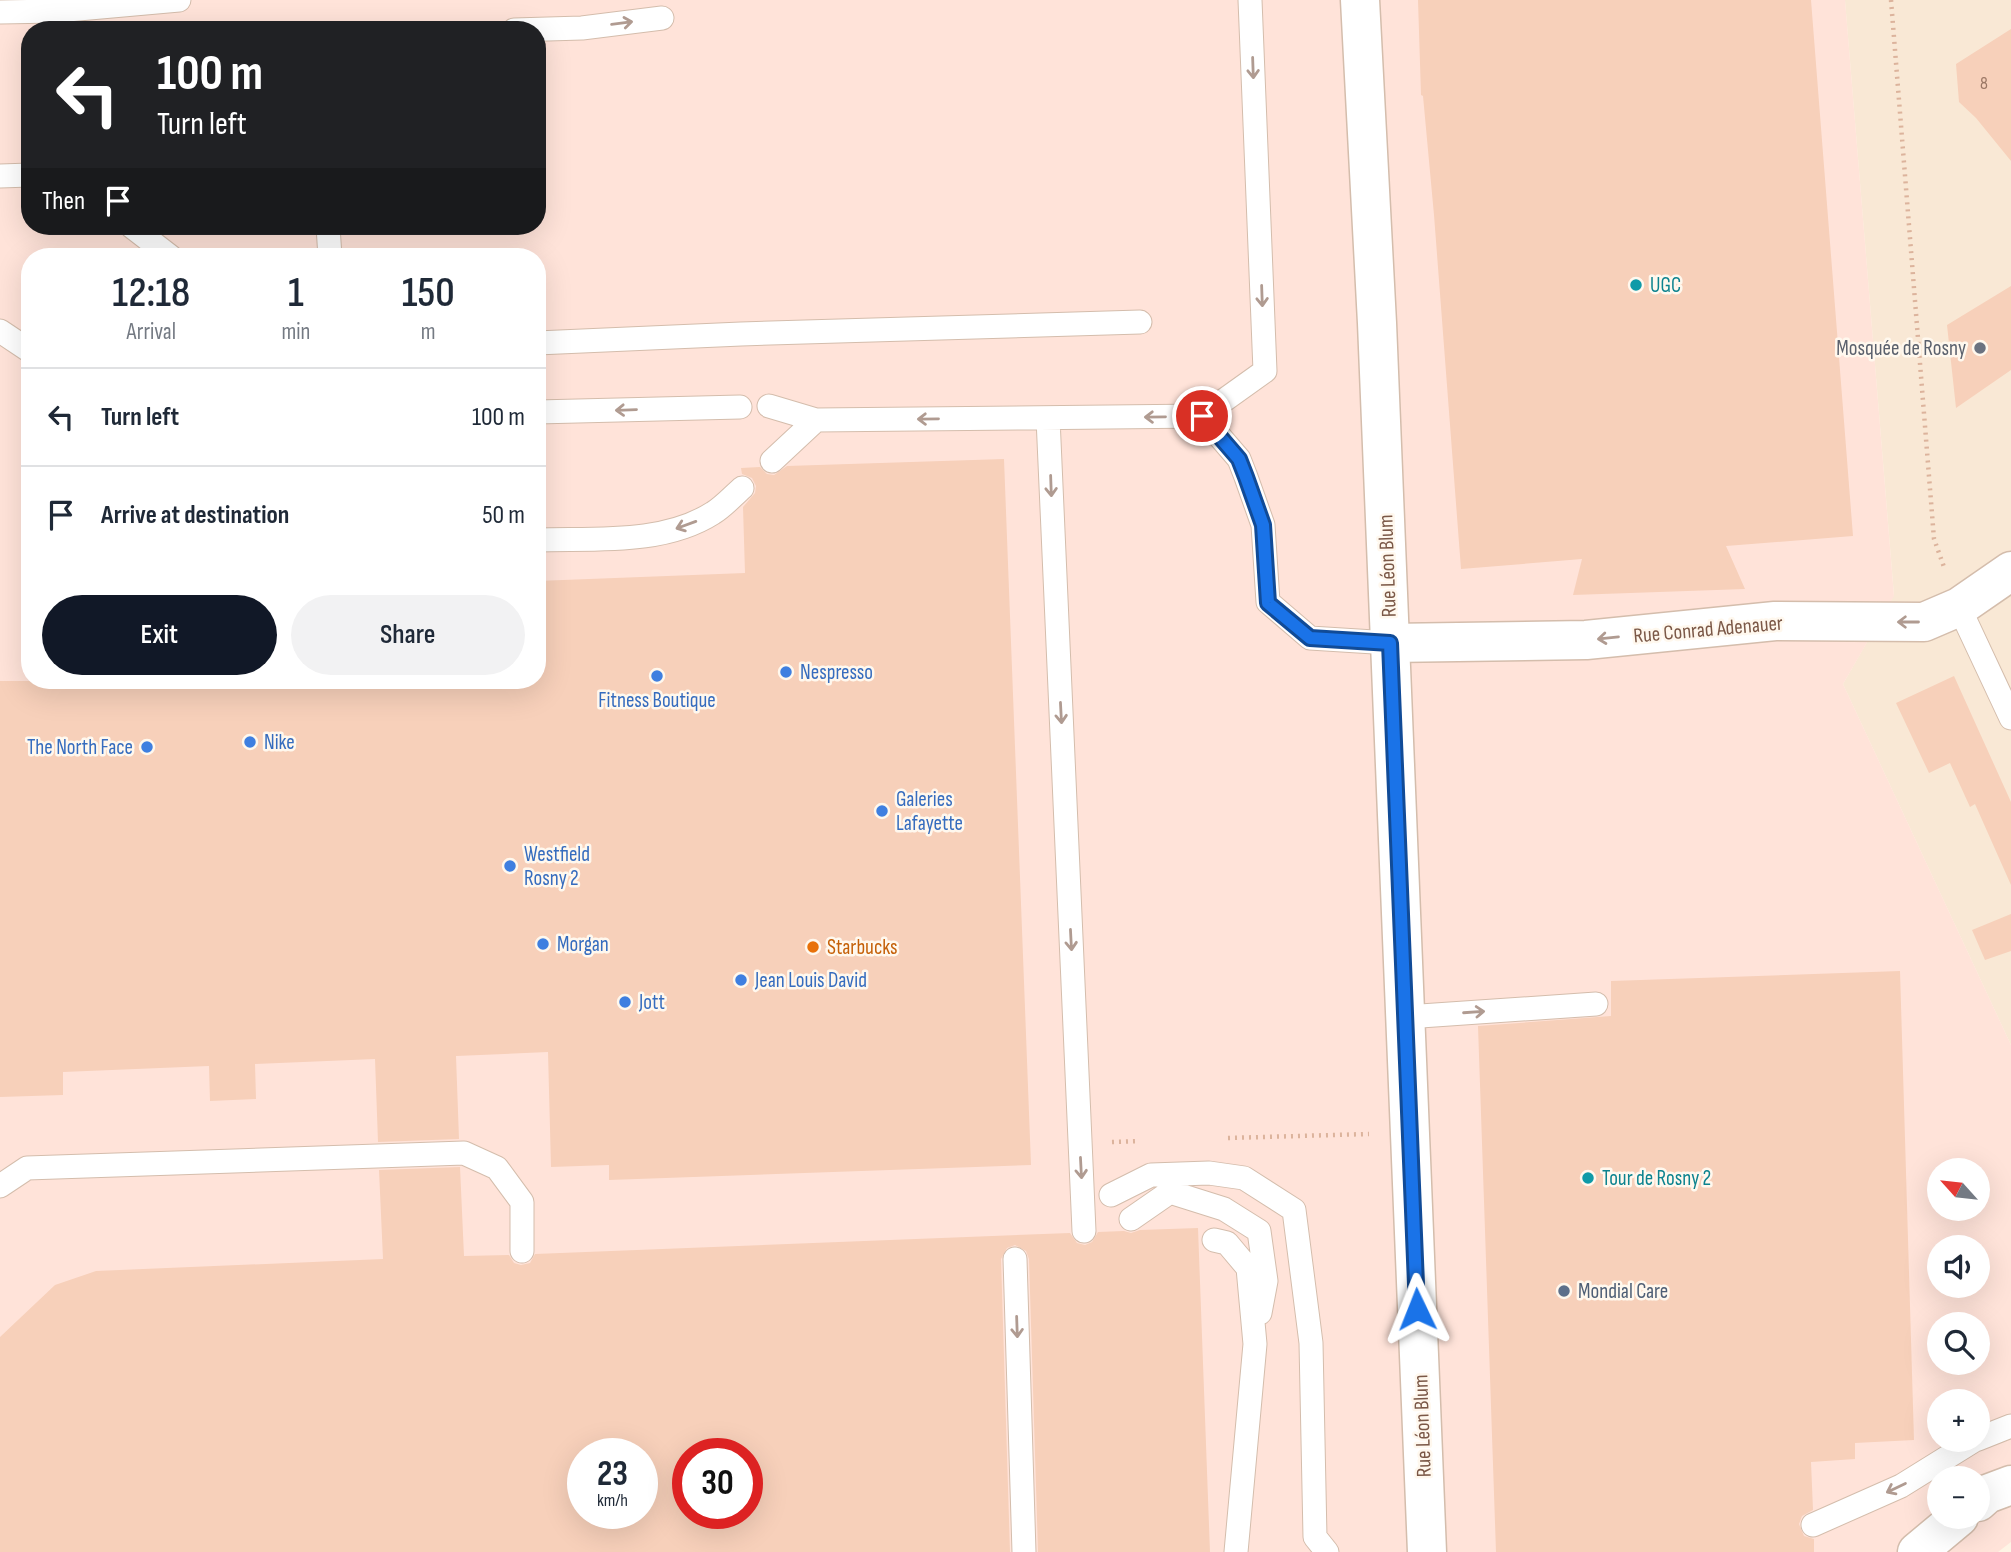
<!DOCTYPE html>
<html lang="en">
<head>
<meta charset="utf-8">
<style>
	:root { --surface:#fff; --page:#f2f2f3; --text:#1f2937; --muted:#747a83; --line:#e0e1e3; --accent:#111827 }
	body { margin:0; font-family:"Sofia Sans Condensed",sans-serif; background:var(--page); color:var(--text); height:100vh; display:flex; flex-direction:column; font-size:26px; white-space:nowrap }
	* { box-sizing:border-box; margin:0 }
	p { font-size:23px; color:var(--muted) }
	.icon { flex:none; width:38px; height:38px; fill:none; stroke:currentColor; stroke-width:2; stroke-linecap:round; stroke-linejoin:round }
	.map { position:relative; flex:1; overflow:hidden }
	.drawer { position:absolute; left:21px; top:248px; width:525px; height:441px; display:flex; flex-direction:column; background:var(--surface); border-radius:28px; box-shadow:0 7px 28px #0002 }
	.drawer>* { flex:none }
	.top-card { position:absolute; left:21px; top:21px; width:525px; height:214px; border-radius:28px; box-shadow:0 7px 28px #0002; background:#202124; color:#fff; overflow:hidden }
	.needle { width:46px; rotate:297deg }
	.buttons { position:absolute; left:1927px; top:1158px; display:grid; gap:14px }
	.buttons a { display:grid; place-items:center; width:63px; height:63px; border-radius:50%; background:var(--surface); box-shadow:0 7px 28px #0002; font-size:35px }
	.speed { position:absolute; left:567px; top:1438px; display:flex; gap:14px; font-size:35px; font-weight:700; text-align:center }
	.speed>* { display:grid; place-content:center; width:91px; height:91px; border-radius:50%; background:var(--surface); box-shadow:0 7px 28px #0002; line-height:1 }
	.speed small { font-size:18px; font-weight:400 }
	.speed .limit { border:10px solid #d22; background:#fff; color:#111 }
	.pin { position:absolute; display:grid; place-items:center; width:60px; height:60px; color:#fff; margin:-30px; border:4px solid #fff; border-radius:50%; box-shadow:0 2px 7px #0007 }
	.me { position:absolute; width:77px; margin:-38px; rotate:358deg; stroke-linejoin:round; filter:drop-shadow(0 0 5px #0008) }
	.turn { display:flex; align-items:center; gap:24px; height:147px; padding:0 21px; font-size:32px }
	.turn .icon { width:91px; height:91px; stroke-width:2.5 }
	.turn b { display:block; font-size:49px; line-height:60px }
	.then { display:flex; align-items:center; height:66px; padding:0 21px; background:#0003; gap:14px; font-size:26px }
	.eta { display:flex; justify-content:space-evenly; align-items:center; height:119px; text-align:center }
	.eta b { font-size:42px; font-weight:600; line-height:49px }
	.action { display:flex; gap:14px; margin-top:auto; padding:14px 21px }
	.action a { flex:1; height:80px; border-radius:42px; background:var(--accent); color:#fff; font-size:28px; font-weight:600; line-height:80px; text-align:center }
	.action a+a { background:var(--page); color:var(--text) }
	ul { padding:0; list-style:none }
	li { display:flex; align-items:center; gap:21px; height:98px; padding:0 21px; border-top:2px solid var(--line) }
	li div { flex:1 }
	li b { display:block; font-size:26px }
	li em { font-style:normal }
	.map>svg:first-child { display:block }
</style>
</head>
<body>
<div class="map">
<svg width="2011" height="1552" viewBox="0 0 2011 1552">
	<rect width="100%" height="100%" fill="#fef4e5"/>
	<path fill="#f9e8d5" d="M 1845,0 L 2011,0 L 2011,1045 L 1843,684 L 1894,595 Z"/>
	<path fill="#ffe3d9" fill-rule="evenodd" d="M 0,0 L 1845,0 L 1894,596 L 1843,684 L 2011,1045 L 2011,1542 L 1998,1552 L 0,1552 ZM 30,30 L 537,30 L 537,226 L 30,226 ZM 30,257 L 537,257 L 537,681 L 30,681 ZM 1939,1171 L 1978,1171 L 1978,1209 L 1939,1209 ZM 1939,1248 L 1978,1248 L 1978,1286 L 1939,1286 ZM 1939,1325 L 1978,1325 L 1978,1363 L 1939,1363 ZM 1939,1402 L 1978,1402 L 1978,1440 L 1939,1440 ZM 583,1454 L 642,1454 L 642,1514 L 583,1514 ZM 688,1454 L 747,1454 L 747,1514 L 688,1514 ZM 1939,1479 L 1978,1479 L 1978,1517 L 1939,1517 Z"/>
	<path fill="#f7d0ba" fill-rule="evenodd" d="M 1418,0 L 1811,0 L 1853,536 L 1726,546 L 1745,589 L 1573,595 L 1582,559 L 1461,569 L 1434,215 L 1423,96 L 1421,95 Z
		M 2011,29 L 2011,161 L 1976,118 L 1959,102 L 1956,64 Z
		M 2011,286 L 2011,370 L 1956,408 L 1947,325 Z
		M 1004,459 L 1031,1165 L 609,1180 L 609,1165 L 551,1167 L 548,1052 L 456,1056 L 459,1139 L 378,1142 L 375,1059 L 255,1064 L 256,1099 L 210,1101 L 209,1066 L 63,1072 L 63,1095 L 0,1097 L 0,681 L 537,681 L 537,581 L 745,573 L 743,507 L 755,493 L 756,486 L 752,478 L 742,474 L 741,468 L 760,467 L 767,474 L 774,475 L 787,466 Z
		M 1954,676 L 2011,802 L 2011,885 L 1975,804 L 1970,807 L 1950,763 L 1929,773 L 1896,703 Z
		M 2011,914 L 2011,951 L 1985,960 L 1972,930 Z
		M 1900,971 L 1914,1440 L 1855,1443 L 1855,1459 L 1811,1462 L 1813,1510 L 1802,1516 L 1799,1524 L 1804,1536 L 1814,1539 L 1814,1552 L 1496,1552 L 1478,1026 L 1611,1016 L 1611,981 Z
		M 460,1167 L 464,1256 L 509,1255 L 514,1263 L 521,1265 L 530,1263 L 535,1254 L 1070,1233 L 1077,1243 L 1085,1245 L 1092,1242 L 1098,1232 L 1124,1231 L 1131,1233 L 1140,1230 L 1198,1228 L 1210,1552 L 1038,1552 L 1029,1259 L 1026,1251 L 1015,1245 L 1007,1248 L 1001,1259 L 1010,1552 L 0,1552 L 0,1337 L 55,1285 L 96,1271 L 383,1259 L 379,1170 ZM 583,1454 L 642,1454 L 642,1514 L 583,1514 ZM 688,1454 L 747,1454 L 747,1514 L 688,1514 Z"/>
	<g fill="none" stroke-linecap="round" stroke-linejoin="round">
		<defs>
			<path id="lane" d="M 0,12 L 56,11 L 179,0
				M 514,30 L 582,28 L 662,18
				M 0,176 L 30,175
				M 131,226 L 171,257
				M 328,226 L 330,257
				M 0,331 L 30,351
				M 537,343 L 741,334 L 1140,322
				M 769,406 L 816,420
				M 537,412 L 740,407
				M 1202,416 L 1265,371 L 1250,0
				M 1048,418 L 1084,1231
				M 772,461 L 816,420 L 1202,416 L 1239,459 L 1246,477 L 1263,525 L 1268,602 L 1310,638 L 1390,643
				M 537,540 C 594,538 663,545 713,513 C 723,507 733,496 742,488
				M 1959,607 L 2011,718
				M 1406,1017 L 1596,1004
				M 0,1186 L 27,1168 L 464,1153 L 497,1168 L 522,1202 L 522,1251
				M 1111,1195 L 1151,1175 L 1209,1173 L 1244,1178 L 1294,1210 L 1311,1343 L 1315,1537 L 1327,1552
				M 1131,1219 L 1170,1192 L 1224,1209 L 1259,1231 L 1266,1281 L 1260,1313
				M 1214,1240 L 1227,1243 L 1248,1268 L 1255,1344 L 1236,1552
				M 1015,1259 L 1024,1552
				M 1978,1439 L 2011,1426
				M 1813,1525 L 1901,1486 L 1975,1440"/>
			<path id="street" d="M 1360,0 L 1377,323 L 1427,1552
				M 1390,643 L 1586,640 L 1775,621 L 1924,622 L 1959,607 L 2011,571
				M 1978,1502 L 1987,1494 L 2011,1485
				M 1917,1552 L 1959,1517"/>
		</defs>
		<use href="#lane" stroke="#d4bdac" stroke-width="25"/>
		<use href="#street" stroke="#d4bdac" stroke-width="41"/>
		<path stroke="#dcb39c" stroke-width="4.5" stroke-dasharray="2 5" stroke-linecap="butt" d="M 1891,0 L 1934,539 L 1944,567
			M 1228,1138 L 1369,1134
			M 1112,1142 L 1139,1141"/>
		<use href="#lane" stroke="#fff" stroke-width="23"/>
		<use href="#street" stroke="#fff" stroke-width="38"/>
	</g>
	<defs><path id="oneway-shaft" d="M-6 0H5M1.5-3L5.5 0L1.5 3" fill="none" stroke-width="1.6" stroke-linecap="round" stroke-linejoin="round" transform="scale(1.75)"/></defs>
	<g stroke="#b09b91">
		<use href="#oneway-shaft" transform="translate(622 23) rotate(-7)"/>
		<use href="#oneway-shaft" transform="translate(1253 68) rotate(88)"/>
		<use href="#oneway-shaft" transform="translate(1262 296) rotate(88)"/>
		<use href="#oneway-shaft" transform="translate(626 410) rotate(178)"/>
		<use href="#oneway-shaft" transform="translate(1155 417) rotate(179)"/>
		<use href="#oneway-shaft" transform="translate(928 419) rotate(179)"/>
		<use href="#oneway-shaft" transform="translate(1051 486) rotate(88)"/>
		<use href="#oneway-shaft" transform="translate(686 525) rotate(160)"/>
		<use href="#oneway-shaft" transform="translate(1908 622) rotate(180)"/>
		<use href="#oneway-shaft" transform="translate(1608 638) rotate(174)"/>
		<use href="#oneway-shaft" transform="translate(1061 713) rotate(87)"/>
		<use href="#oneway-shaft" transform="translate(1071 940) rotate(87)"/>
		<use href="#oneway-shaft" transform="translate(1474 1012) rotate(-4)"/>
		<use href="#oneway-shaft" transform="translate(1081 1168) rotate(87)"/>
		<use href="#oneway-shaft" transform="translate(1017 1327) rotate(88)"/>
		<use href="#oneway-shaft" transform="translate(1896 1488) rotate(154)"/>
	</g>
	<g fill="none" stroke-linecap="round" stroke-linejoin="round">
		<defs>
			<path id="route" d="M 1202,416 L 1239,459 L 1246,477 L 1263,525 L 1268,603 L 1310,638 L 1390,643 L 1417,1309"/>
		</defs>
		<use href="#route" stroke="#114b97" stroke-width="18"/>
		<use href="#route" stroke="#1a73e8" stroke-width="12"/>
	</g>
	<g fill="#0f9aa8" stroke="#fff8ee" stroke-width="2.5">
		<circle cx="1636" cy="285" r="7"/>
		<circle cx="1588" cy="1178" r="7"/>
	</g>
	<circle fill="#6b7280" stroke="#fff8ee" stroke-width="2.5" cx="1980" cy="348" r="7"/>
	<g fill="#3f7fe0" stroke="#fff8ee" stroke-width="2.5">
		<circle cx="786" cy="672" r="7"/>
		<circle cx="657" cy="676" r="7"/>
		<circle cx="250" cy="742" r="7"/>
		<circle cx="147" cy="747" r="7"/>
		<circle cx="882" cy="811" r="7"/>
		<circle cx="510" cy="866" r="7"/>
		<circle cx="543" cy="944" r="7"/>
		<circle cx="741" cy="980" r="7"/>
		<circle cx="625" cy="1002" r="7"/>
	</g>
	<circle fill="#e8710a" stroke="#fff8ee" stroke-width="2.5" cx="813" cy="947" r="7"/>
	<circle fill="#5c6f8a" stroke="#fff8ee" stroke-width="2.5" cx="1564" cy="1291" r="7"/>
	<g text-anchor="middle" stroke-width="5" stroke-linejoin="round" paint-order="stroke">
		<g font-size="18" fill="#9a7664">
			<text x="1984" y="89">8</text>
		</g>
		<g font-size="21" fill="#0d838f" stroke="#fff8ee" text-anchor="start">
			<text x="1650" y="292">UGC</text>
			<text x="1602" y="1185">Tour de Rosny 2</text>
		</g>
		<g font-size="21" fill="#5b616d" stroke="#fff8ee" text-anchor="end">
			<text x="1966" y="355">Mosquée de Rosny</text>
		</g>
		<g font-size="21" fill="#7b5847" stroke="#fff8ee">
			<text transform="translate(1387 566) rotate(-92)" y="7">Rue Léon Blum</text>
			<text transform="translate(1708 629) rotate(-5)" y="7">Rue Conrad Adenauer</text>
			<text transform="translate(1422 1426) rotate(-92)" y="7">Rue Léon Blum</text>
		</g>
		<g font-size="21" fill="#366cbe" stroke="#fff8ee" text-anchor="start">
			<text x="800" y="679">Nespresso</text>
			<text x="657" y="707" text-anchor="middle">Fitness Boutique</text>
			<text x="264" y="749">Nike</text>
			<text x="133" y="754" text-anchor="end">The North Face</text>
			<text x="896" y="806">Galeries<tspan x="896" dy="24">Lafayette</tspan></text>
			<text x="524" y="861">Westfield<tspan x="524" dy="24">Rosny 2</tspan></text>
			<text x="557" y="951">Morgan</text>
			<text x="755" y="987">Jean Louis David</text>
			<text x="639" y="1009">Jott</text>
		</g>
		<g font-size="21" fill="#c56008" stroke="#fff8ee" text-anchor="start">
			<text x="827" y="954">Starbucks</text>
		</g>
		<g font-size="21" fill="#4e5e75" stroke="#fff8ee" text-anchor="start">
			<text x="1578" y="1298">Mondial Care</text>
		</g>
	</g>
</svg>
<div class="buttons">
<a><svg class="needle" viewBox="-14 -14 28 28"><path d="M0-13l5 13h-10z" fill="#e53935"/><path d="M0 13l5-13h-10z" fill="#747a83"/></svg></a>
<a><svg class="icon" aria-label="sound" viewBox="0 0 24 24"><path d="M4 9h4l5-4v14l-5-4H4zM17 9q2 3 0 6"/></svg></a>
<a><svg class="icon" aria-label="search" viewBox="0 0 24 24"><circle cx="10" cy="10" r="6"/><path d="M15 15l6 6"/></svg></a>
<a>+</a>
<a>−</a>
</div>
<div class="speed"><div>23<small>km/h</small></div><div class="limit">30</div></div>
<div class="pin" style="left:1202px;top:416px;background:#d93025"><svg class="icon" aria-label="arrive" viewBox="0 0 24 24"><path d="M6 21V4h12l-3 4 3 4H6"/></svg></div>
<svg class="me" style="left:1417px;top:1309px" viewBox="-20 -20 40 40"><path d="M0-17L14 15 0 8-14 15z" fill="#1a73e8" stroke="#fff" stroke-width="4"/></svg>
<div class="top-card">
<div class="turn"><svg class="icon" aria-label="left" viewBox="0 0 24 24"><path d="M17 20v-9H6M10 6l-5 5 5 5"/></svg><div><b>100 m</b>Turn left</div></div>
<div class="then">Then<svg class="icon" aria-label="arrive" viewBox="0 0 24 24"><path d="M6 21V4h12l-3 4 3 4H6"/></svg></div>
</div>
<section class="drawer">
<div class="eta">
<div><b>12:18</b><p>Arrival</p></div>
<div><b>1</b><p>min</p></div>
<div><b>150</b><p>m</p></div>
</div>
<ul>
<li><svg class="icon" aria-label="left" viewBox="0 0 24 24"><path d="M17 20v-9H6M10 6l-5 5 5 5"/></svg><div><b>Turn left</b></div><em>100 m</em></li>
<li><svg class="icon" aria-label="arrive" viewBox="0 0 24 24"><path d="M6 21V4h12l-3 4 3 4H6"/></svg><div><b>Arrive at destination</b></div><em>50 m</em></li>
</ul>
<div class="action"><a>Exit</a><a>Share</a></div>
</section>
</div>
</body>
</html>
